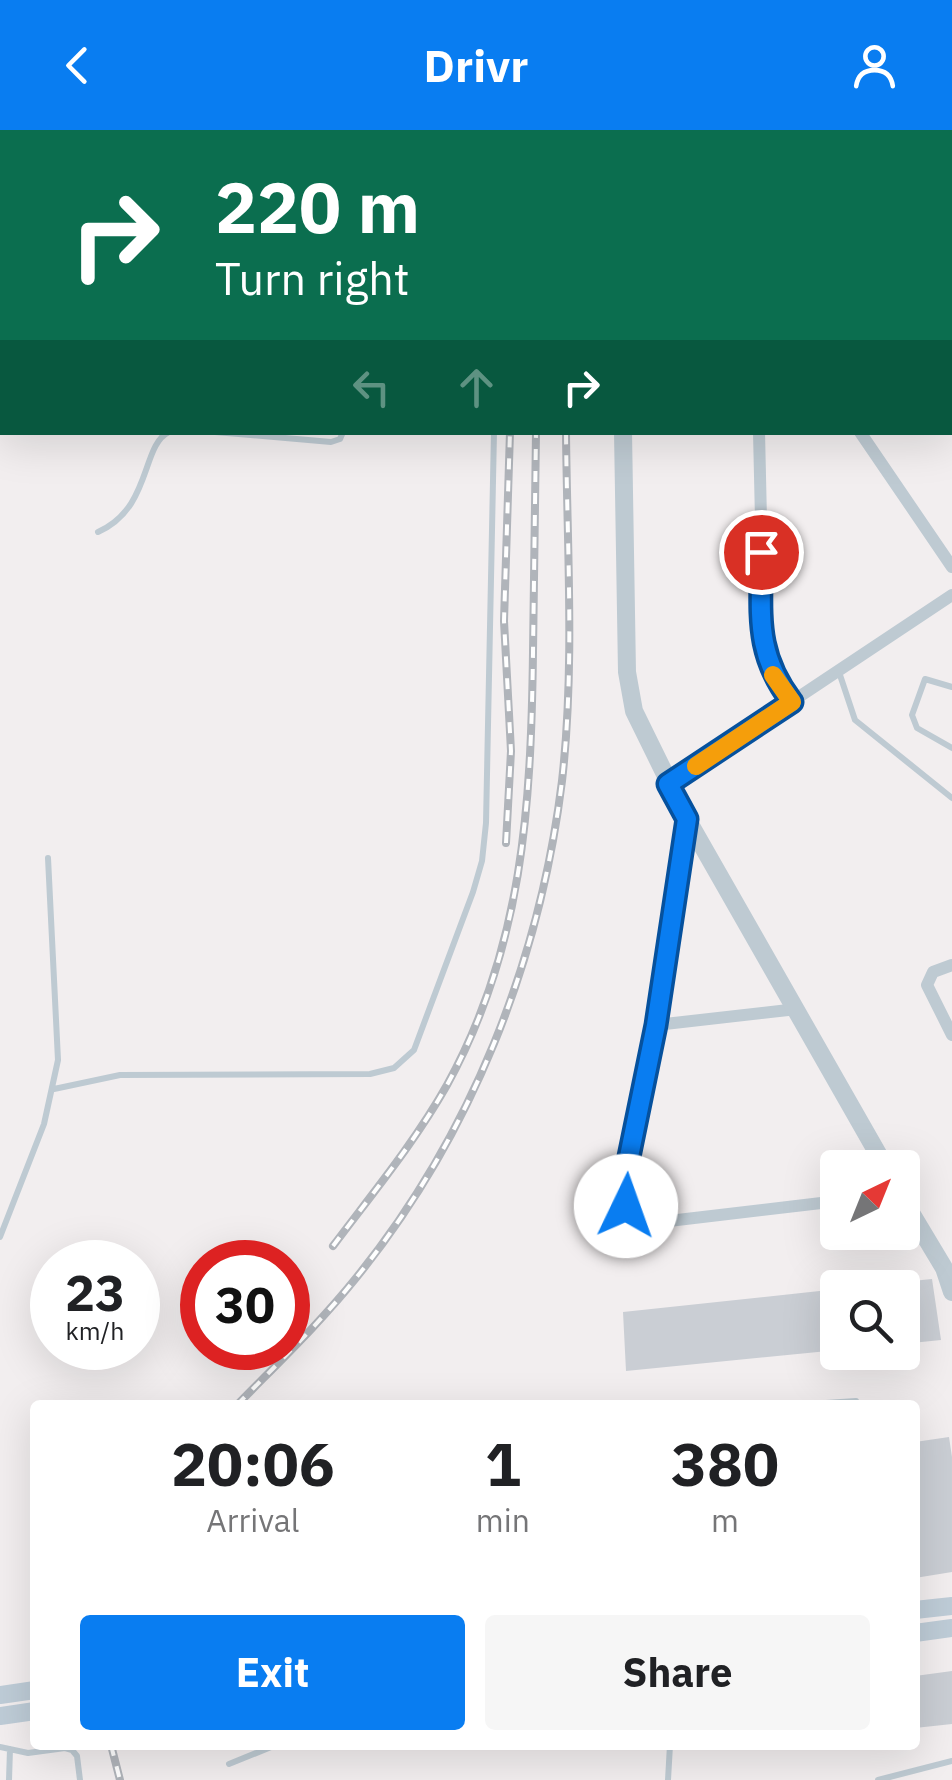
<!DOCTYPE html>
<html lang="en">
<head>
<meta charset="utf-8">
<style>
	:root { --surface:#fff; --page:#f6f6f6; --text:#202124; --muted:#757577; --accent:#097df1 }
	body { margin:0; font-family:"IBM Plex Sans",sans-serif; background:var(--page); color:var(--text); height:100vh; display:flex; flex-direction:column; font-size:38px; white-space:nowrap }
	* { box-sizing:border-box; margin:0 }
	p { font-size:32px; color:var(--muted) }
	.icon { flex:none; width:55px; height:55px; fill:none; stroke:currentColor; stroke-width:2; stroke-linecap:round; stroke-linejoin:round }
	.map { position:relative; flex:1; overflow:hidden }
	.panel { position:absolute; left:30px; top:1270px; width:890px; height:350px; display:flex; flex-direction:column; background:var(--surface); border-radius:10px; box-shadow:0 10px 40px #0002 }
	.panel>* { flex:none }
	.guide { position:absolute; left:0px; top:0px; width:952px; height:305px; box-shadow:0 10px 40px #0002; background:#0b6e4f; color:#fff; overflow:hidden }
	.needle { width:65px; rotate:43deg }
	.buttons { position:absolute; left:820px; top:1020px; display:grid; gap:20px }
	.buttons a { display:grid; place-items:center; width:100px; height:100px; border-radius:10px; background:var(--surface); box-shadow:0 10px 40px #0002; font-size:50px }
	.speed { position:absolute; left:30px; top:1110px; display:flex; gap:20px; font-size:50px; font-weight:700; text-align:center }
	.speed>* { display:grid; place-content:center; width:130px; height:130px; border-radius:50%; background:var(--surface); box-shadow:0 10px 40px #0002; line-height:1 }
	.speed small { font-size:25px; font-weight:400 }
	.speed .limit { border:15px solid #d22; background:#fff; color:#111 }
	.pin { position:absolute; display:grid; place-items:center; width:85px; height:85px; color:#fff; margin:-42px; border:5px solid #fff; border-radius:50%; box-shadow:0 2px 10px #0007 }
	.me { position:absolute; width:110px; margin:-55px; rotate:3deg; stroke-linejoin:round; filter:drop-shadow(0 0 8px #0008) }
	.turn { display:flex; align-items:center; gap:35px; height:210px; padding:0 50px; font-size:45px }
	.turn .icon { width:130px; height:130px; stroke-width:2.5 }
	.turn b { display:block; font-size:70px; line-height:85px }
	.lanes { display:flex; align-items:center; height:95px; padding:0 50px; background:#0003; justify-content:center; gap:50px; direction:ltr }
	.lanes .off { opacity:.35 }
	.eta { display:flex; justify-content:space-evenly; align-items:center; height:170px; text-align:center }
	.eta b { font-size:60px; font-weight:700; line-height:70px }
	.button { display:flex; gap:20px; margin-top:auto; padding:20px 50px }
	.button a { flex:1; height:115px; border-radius:10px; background:var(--accent); color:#fff; font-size:40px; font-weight:700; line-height:115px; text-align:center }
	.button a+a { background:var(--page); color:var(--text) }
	header { display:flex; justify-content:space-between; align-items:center; height:130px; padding:0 50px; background:var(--accent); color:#fff; font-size:45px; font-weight:700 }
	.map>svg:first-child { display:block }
</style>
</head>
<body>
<header><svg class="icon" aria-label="back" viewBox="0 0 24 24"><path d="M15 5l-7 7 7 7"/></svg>Drivr<svg class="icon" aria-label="person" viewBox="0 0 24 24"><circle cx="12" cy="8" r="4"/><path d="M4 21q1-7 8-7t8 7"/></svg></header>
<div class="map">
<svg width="952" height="1650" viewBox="0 0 952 1650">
	<rect width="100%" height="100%" fill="#f2eeef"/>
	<path fill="#caced4" d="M 932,1149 L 941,1210 L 902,1214 L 902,1152 Z
		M 838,1159 L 838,1220 L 626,1241 L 623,1182 Z
		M 949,1307 L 952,1327 L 952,1442 L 915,1448 L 915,1312 Z
		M 952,1541 L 952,1594 L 915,1598 L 915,1546 Z"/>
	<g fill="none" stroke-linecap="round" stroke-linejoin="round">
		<path stroke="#6ed49b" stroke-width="2.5" stroke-dasharray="8 5" stroke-linecap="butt" d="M 581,0 L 582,2"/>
		<path stroke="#becad2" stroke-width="6" d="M 478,2 L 478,0
			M 0,144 L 2,144
			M 215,302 L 331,312 L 340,309 L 343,302
			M 98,402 C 152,378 141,315 169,302
			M 839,542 L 855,590 L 952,668
			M 952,557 L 925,549 L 912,585 L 917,598 L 952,618
			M 54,959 L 120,945 L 370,944 L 394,938 L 414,920 L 473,762 L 482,731 L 486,693 L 494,302
			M 0,1107 L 44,994 L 58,930 L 48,728
			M 796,1275 L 856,1271
			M 0,1617 L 28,1623 L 65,1618 L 72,1620 L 77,1626 L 80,1650
			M 229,1634 L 276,1615
			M 9,1650 L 10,1619
			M 668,1650 L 670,1615
			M 878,1650 L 952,1631"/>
		<path stroke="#becad2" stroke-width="12" d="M 754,0 L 754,2
			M 759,302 L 764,521 L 773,545 L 792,572
			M 860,302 L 952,437
			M 668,654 L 952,465
			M 952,835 L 933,842 L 927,855 L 952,905
			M 797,879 L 656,895 L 624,1051 C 623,1074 628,1088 652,1093 L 838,1071
			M 656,895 L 687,690"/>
		<path stroke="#becad2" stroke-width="18" d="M 617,0 L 617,2
			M 623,302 L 627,542 L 634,581 L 687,689 L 886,1038
			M 902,1068 L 944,1138 L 952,1162"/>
		<path stroke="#beccd7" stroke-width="18" d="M 915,1480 L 952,1476
			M 915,1503 L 952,1498
			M 0,1565 L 35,1560
			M 0,1586 L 35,1581"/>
		<defs>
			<path id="rail" d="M 560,0 L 560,2
				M 518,2 L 518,0
				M 506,713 L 511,621 L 504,491 L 510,302
				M 333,1116 C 372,1064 415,1012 447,955 C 523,817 531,676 533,522 C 534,449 535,376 536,302
				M 237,1275 C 277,1234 320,1193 356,1148 C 471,1006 540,831 562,651 C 575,536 567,418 566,302
				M 111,1615 L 120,1650"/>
		</defs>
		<use href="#rail" stroke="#b0b4ba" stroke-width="8"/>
		<use href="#rail" stroke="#fff" stroke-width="4" stroke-dasharray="11" stroke-linecap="butt"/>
	</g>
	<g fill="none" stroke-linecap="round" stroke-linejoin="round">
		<defs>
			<path id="route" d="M 626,1076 L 624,1051 L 656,895 L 687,689 L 668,654 L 792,572 C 753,521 762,482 761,422"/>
		</defs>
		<use href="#route" stroke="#06519d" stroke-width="25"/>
		<use href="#route" stroke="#097df1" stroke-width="18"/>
		<path stroke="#f59e0b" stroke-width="18" d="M 696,636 L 792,572 L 773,545"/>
	</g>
</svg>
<div class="buttons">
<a><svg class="needle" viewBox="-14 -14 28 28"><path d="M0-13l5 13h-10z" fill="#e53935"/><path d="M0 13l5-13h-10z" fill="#757577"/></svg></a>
<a><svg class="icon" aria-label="search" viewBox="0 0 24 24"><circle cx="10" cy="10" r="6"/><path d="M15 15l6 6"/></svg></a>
</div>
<div class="speed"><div>23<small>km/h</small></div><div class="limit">30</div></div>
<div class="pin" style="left:761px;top:422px;background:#d93025"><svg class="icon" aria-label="arrive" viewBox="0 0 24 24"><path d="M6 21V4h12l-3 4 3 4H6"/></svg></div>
<svg class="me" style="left:626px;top:1076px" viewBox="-20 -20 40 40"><circle r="19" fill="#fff"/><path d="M0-13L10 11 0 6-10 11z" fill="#097df1"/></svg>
<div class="guide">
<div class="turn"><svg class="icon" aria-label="right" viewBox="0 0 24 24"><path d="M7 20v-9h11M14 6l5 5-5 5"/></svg><div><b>220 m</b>Turn right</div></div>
<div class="lanes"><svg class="icon off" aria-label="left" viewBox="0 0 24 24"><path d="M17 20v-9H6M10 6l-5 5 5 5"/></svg><svg class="icon off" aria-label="ahead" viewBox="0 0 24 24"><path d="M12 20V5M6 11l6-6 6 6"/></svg><svg class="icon" aria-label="right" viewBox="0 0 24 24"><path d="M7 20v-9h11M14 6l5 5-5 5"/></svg></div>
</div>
<section class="panel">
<div class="eta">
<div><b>20:06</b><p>Arrival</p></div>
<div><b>1</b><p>min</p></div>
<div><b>380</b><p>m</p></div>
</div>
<div class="button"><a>Exit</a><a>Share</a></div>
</section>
</div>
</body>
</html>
